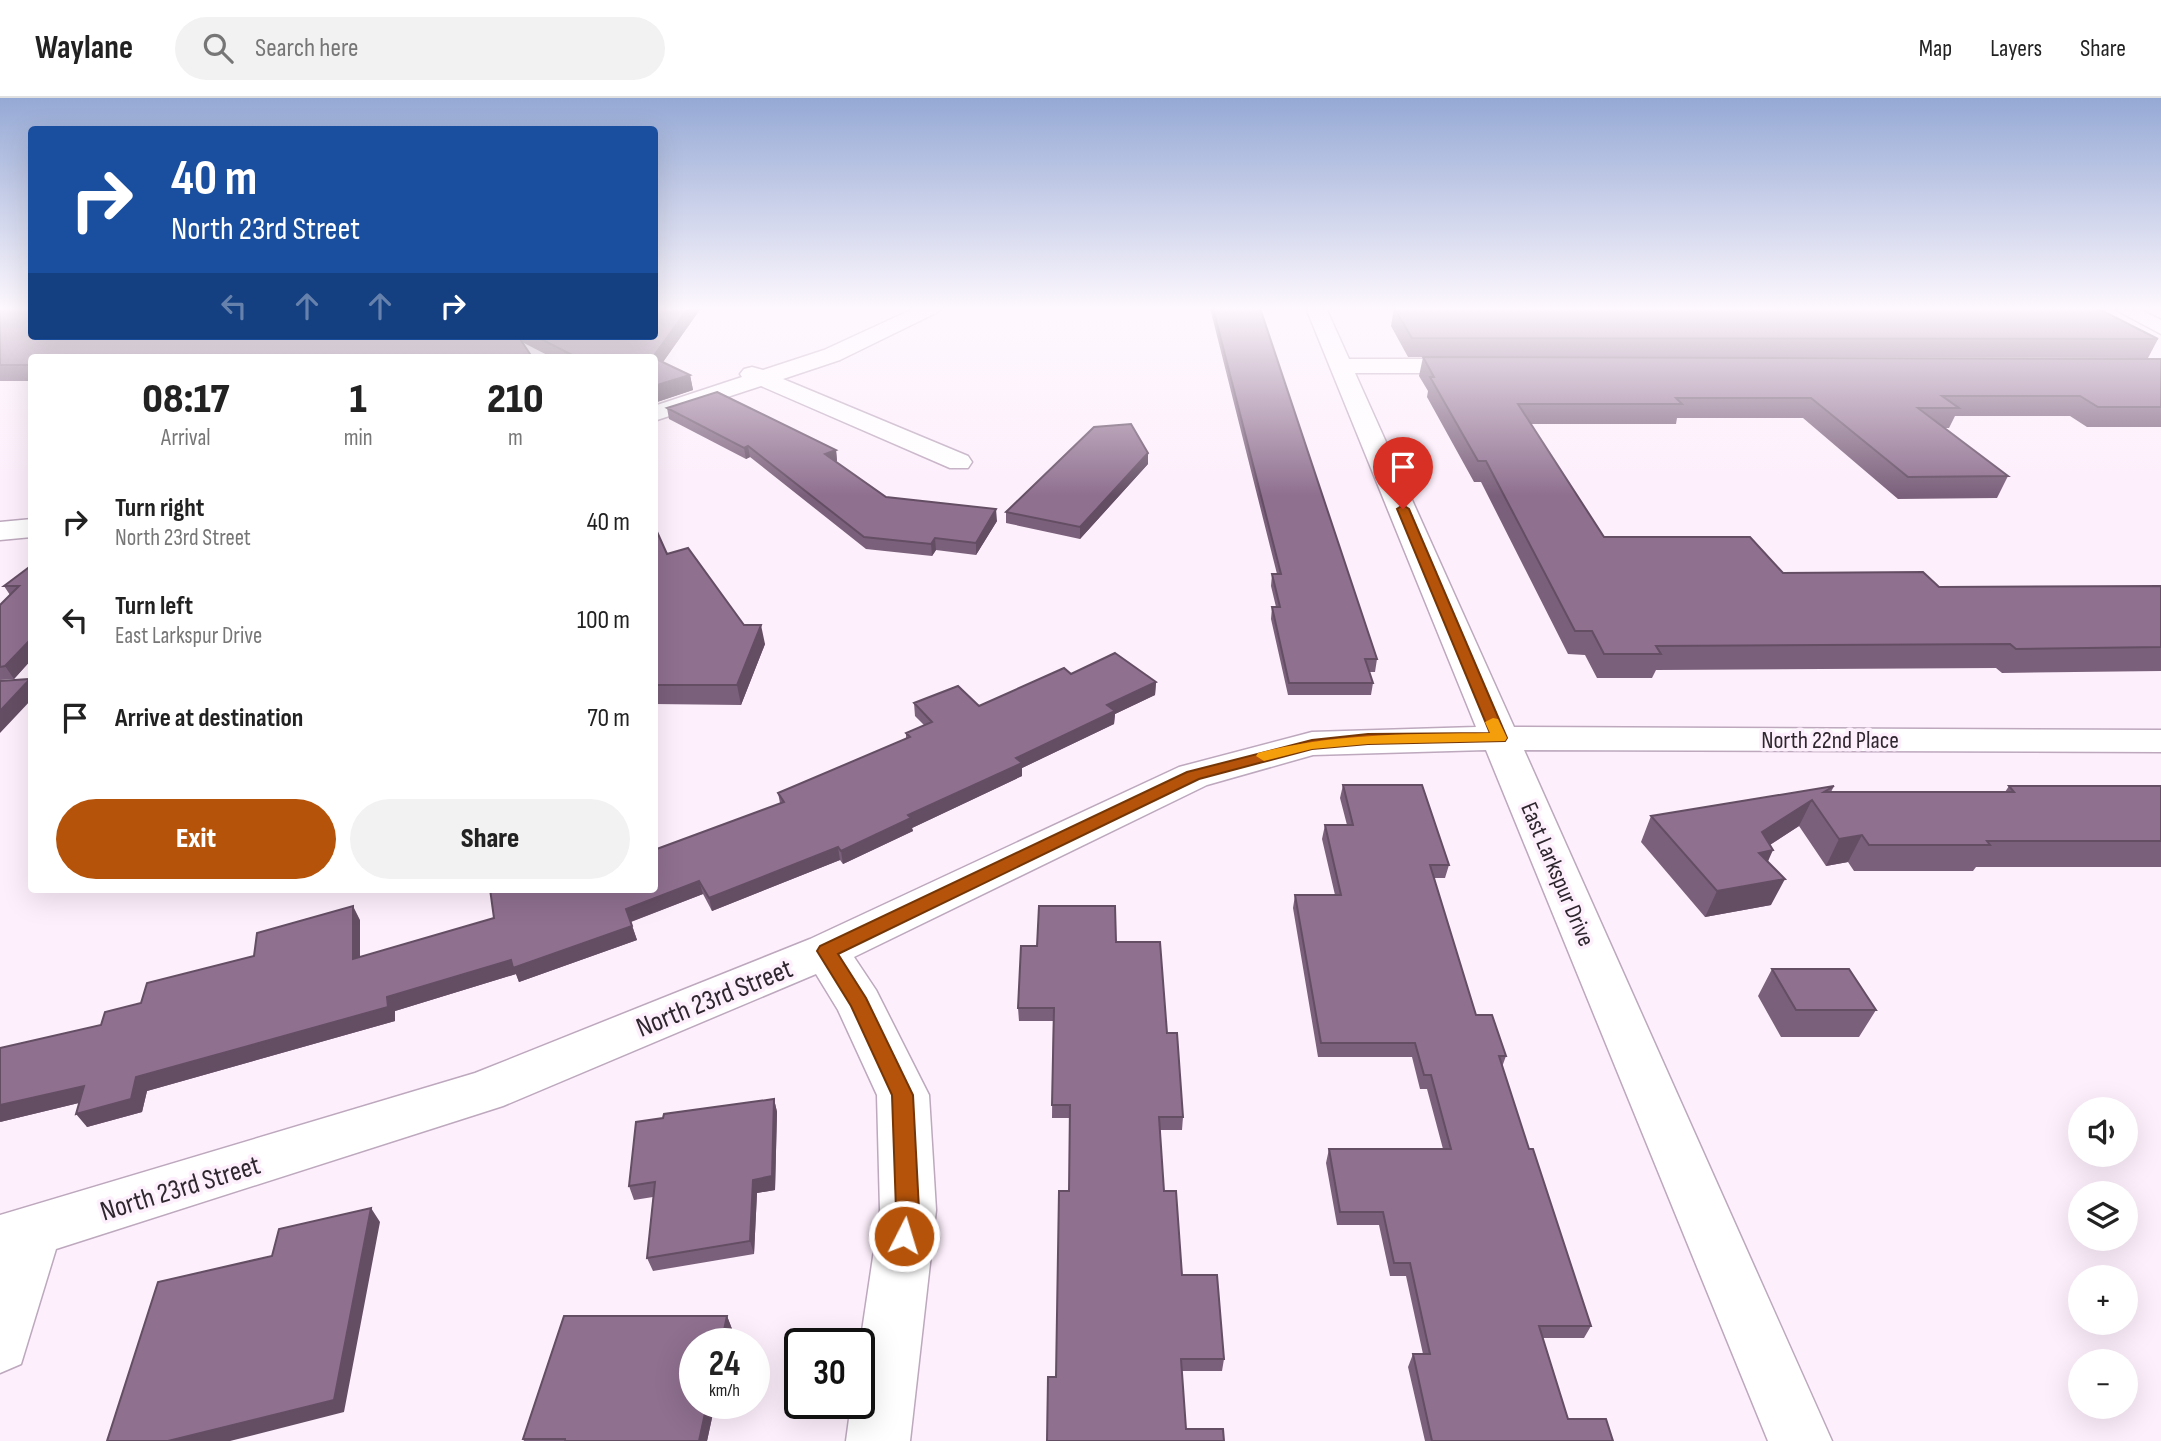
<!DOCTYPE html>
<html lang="en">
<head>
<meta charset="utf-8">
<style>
	:root { --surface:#fff; --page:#f2f2f2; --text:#222; --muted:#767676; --line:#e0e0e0; --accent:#b45309 }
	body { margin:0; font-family:"Sofia Sans Condensed",sans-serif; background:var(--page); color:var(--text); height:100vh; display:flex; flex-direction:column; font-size:26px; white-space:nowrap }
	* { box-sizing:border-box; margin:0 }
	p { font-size:23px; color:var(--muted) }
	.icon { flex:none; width:38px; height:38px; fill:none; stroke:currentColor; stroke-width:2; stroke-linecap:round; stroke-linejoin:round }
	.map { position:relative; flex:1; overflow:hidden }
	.details { position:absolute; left:28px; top:256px; width:630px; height:539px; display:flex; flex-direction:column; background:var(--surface); border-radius:7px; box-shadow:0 7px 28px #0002 }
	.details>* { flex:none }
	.top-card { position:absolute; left:28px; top:28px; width:630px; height:214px; border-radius:7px; box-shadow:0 7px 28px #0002; background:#1a4fa0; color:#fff; overflow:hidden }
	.controls { position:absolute; left:2068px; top:999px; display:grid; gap:14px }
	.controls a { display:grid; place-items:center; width:70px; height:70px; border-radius:50%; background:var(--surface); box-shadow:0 7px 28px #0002; font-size:35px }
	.speed { position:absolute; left:679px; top:1230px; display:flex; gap:14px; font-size:35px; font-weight:700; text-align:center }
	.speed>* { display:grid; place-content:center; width:91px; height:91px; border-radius:50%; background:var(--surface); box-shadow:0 7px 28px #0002; line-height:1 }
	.speed small { font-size:18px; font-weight:400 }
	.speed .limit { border:4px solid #111; border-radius:10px; background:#fff; color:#111 }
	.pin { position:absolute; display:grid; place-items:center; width:60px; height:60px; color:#fff; margin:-72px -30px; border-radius:50% 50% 50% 0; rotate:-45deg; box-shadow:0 0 7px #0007 }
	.pin .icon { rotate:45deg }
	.me { position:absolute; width:77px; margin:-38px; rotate:5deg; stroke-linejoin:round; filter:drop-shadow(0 0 5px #0008) }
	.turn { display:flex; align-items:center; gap:24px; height:147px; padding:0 28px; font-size:32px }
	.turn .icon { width:91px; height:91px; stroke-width:2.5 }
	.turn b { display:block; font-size:49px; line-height:60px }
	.lanes { display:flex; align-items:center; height:66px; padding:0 28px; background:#0003; justify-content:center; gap:35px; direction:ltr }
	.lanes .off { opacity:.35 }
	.eta { display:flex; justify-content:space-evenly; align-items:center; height:119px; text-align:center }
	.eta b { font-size:42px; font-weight:800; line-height:49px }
	.button { display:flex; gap:14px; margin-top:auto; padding:14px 28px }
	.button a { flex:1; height:80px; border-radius:42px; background:var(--accent); color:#fff; font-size:28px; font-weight:800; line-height:80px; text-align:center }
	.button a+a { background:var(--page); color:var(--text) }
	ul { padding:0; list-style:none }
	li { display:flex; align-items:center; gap:21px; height:98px; padding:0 28px }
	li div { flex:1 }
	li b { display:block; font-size:26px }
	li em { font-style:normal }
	header { display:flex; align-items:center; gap:42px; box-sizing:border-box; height:98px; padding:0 35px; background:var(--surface); border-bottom:2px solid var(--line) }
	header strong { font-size:33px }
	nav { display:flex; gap:38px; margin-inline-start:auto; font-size:24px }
	.search { width:490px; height:63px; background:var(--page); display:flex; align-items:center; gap:18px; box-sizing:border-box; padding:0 24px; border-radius:38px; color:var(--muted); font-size:26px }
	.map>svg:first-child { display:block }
</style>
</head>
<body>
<header>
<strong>Waylane</strong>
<div class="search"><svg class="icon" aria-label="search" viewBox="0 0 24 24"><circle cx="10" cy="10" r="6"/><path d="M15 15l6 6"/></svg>Search here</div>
<nav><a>Map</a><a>Layers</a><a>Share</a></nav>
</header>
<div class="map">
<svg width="2161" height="1343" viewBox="0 0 2161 1343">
	<rect width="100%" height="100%" fill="#fdeffc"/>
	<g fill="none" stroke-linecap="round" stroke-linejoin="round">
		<defs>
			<path id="street" d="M 915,210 L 941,210 L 938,214 L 840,262 L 783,281 L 968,358 L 972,364 L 968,370 L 950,370 L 761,288 L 654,323 L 654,308 L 742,279 L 740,276 L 744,271 L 752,269 L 763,272 L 824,252 Z
				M 1306,210 L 1326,210 L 1349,261 L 1472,261 L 1483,268 L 1472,275 L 1355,275 L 1514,629 L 2161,632 L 2161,654 L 1524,652 L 1832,1343 L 1768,1343 L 1486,652 L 1313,657 L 1207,687 L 854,859 L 876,892 L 929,997 L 936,1112 L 910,1343 L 846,1343 L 851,1306 L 859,1306 L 859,1253 L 880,1112 L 877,997 L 838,912 L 816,876 L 503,1008 L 56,1151 L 21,1266 L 0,1275 L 0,1117 L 475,975 L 810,841 L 1179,669 L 1312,634 L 1476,629 Z
				M 2112,210 L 2137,210 L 2161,222 L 2161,236 Z
				M 32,421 L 32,439 L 0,442 L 0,424 Z"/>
		</defs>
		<use href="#street" stroke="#bda8bd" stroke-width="3"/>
		<use href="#street" fill="#fff" fill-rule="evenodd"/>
	</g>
	<path fill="#7b607b" d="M 0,210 L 32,238 L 654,238 L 654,210 L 701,210 L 663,264 L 690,277 L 693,292 L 654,305 L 654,259 L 551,259 L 522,244 L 32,259 L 32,283 L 0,283 Z
		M 1210,210 L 1260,210 L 1377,561 L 1375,574 L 1369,574 L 1373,585 L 1371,597 L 1288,597 L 1271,521 L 1272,509 L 1276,509 L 1271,488 L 1272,476 L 1277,476 Z
		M 1394,210 L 2158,241 L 2148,260 L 1408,259 L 1391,228 Z
		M 1423,259 L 2161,261 L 2161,329 L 2087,329 L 2070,318 L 1955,318 L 1949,330 L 1944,330 L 2008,378 L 1997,400 L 1898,401 L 1803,320 L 1677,320 L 1676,326 L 1530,326 L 1604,439 L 1783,475 L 1939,489 L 2161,488 L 2161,573 L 2002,575 L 1996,570 L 1656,572 L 1652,580 L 1597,580 L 1585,557 L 1568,556 L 1481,384 L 1474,384 L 1427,299 L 1428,293 L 1419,278 Z
		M 667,310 L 836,352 L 837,363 L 835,363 L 886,399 L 997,423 L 976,457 L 936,452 L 932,458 L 866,451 L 750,359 L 746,361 L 669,321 Z
		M 1148,366 L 1080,441 L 1006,425 L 1006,414 Z
		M 654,427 L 667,456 L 765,546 L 741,607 L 654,606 Z
		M 32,467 L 32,561 L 14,581 L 0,582 L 0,507 L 10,497 L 4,488 Z
		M 1071,576 L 1156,584 L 1155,597 L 1115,616 L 1114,626 L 1022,670 L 1022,678 L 912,730 L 913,733 L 843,766 L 840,762 L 712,813 L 703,796 L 631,824 L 637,842 L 519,884 L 516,876 L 395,913 L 395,923 L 147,993 L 142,1014 L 87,1029 L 79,1005 L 0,1024 L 101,927 L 141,905 L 254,858 L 360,822 L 360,859 L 494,820 L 528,792 L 654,791 L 780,705 L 778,695 L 906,641 L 906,635 L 924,627 L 915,618 L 914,605 L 979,608 Z
		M 1343,687 L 1449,767 L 1445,780 L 1434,780 L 1476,917 L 1506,958 L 1502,969 L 1529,1051 L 1591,1228 L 1584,1240 L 1543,1240 L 1568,1321 L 1613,1343 L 1425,1343 L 1408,1269 L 1413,1256 L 1423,1256 L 1406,1178 L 1390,1178 L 1379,1127 L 1337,1127 L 1326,1065 L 1329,1051 L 1443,1051 L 1427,991 L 1420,991 L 1412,959 L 1318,959 L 1293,810 L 1295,797 L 1335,797 L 1322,741 L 1325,727 L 1347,727 L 1340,700 Z
		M 1834,688 L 1831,694 L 2005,694 L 2009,688 L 2161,688 L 2161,769 L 1976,769 L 1973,773 L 1854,773 L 1848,764 L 1826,768 L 1799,728 L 1770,747 L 1768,764 L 1771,807 L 1705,819 L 1641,744 L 1651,718 Z
		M 1116,844 L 1167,935 L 1183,1019 L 1182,1032 L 1160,1032 L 1164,1093 L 1182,1177 L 1224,1261 L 1222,1273 L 1182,1273 L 1047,1343 L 1056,1279 L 1069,1093 L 1069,1020 L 1052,1020 L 1053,923 L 1019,923 L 1018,910 L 1037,848 Z
		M 1772,871 L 1876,912 L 1859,939 L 1781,939 L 1758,898 Z
		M 774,1001 L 777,1014 L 775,1092 L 757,1095 L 754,1156 L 653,1173 L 647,1160 L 653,1099 L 634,1102 L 629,1088 L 663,1020 Z
		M 727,1218 L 732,1231 L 729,1246 L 695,1246 L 715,1306 L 707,1343 L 524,1343 L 523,1341 Z"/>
	<path fill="#644e64" d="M 688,210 L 701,210 L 656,274 L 653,259 Z
		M 690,277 L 693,292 L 654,305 L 654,288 Z
		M 748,348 L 750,359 L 746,361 L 744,350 Z
		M 836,352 L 837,363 L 826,367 L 825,356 Z
		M 1148,355 L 1148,366 L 1080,441 L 1080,429 Z
		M 996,411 L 997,423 L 976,457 L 976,445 Z
		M 935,440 L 936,452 L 932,458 L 931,446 Z
		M 761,527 L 765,546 L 741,607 L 737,587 Z
		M 32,540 L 32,561 L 14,581 L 5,568 Z
		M 30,581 L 32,583 L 32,601 L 0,635 L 0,613 Z
		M 1156,584 L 1155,597 L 1115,616 L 1114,626 L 1022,670 L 1022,678 L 912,730 L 913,733 L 843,766 L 841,753 L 1016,660 L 1107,607 Z
		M 1812,702 L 1799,728 L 1749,760 L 1762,734 Z
		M 1862,737 L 1848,764 L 1826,768 L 1839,741 Z
		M 838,749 L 840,762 L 712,813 L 709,800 Z
		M 1773,752 L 1761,779 L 1759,755 Z
		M 1785,781 L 1771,807 L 1705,819 L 1717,793 Z
		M 699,783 L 703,796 L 630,824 L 626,811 Z
		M 353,808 L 360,822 L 360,874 L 353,861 Z
		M 632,828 L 637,842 L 519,884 L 516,876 L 395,913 L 395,923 L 147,993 L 142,1014 L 87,1029 L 76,1016 L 136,979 L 387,899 L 511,862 Z
		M 84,988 L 95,1001 L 0,1024 L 0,1007 Z
		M 774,1001 L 777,1014 L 775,1092 L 757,1095 L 754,1156 L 750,1143 L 753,1082 Z
		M 371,1110 L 380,1124 L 344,1314 L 230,1343 L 168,1343 Z
		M 727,1218 L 732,1231 L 729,1246 L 721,1246 Z
		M 707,1306 L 715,1306 L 707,1343 L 699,1343 Z"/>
	<path fill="#8f708f" stroke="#644e64" stroke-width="2" d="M 0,210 L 32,210 L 32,238 L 518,238 L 532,259 L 32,259 L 32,267 L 0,267 Z
		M 654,210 L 688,210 L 653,259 L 576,259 L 535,238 L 654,238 Z
		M 1213,210 L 1260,210 L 1377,561 L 1365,561 L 1373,585 L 1289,585 L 1272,509 L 1280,509 L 1272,476 L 1281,476 Z
		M 1394,210 L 2097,210 L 2158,241 L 1412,240 Z
		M 1423,259 L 2161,261 L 2161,309 L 2098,309 L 2080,298 L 1942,298 L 1959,310 L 1918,310 L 2008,378 L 1908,379 L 1811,300 L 1676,300 L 1682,306 L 1518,306 L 1604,439 L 1750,439 L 1783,475 L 1923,474 L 1939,489 L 2161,488 L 2161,549 L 2016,551 L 2010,546 L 1656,548 L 1661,556 L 1604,556 L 1592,533 L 1575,533 L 1486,363 L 1478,363 L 1430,279 L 1434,279 Z
		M 654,260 L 690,277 L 654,288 Z
		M 717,294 L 836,352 L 825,356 L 886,399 L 996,411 L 976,445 L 935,440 L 931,446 L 864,439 L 748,348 L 744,350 L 667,310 Z
		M 1131,326 L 1148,355 L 1080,429 L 1006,414 L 1094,329 Z
		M 654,427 L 667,456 L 688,450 L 744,527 L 761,527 L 737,587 L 654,587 Z
		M 32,467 L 32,540 L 5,568 L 0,569 L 0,507 L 19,488 L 4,488 Z
		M 1115,555 L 1156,584 L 1107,607 L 1115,613 L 1016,660 L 1022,665 L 908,717 L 911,720 L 841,753 L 838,749 L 709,800 L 699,783 L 626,811 L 632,828 L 513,870 L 511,862 L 387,899 L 388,909 L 136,979 L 131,1001 L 76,1016 L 84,988 L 0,1007 L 0,950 L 101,927 L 105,914 L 141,905 L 147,885 L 254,858 L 257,835 L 353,808 L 353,861 L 494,820 L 490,791 L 654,791 L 654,752 L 784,704 L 778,695 L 910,639 L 906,635 L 932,624 L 914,605 L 958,588 L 979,608 L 1064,570 L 1071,576 Z
		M 30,581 L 0,613 L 0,583 Z
		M 1343,687 L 1422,687 L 1449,767 L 1430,767 L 1476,917 L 1492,917 L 1506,958 L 1499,958 L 1529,1051 L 1533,1051 L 1591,1228 L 1539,1228 L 1568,1321 L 1606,1321 L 1613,1343 L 1432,1343 L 1413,1256 L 1430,1256 L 1410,1165 L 1394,1165 L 1383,1114 L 1340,1114 L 1329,1051 L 1451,1051 L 1431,977 L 1424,977 L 1415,945 L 1321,945 L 1295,797 L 1341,797 L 1325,727 L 1353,727 Z
		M 1834,688 L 1824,694 L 2014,694 L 2009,688 L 2161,688 L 2161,743 L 1987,743 L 1990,747 L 1869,747 L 1862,737 L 1839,741 L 1812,702 L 1762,734 L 1773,752 L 1759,755 L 1785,781 L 1717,793 L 1651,718 Z
		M 1039,808 L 1115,808 L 1116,844 L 1160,844 L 1167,935 L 1177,935 L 1183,1019 L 1159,1019 L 1164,1093 L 1176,1093 L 1182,1177 L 1217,1177 L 1224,1261 L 1181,1261 L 1186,1331 L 1223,1331 L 1224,1343 L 1047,1343 L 1048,1279 L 1056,1279 L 1059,1093 L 1069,1093 L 1070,1007 L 1052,1007 L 1054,910 L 1018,910 L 1021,848 L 1037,848 Z
		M 1772,871 L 1849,871 L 1876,912 L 1796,912 Z
		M 774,1001 L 772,1078 L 753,1082 L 750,1143 L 647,1160 L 655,1084 L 629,1088 L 636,1024 L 663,1020 L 664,1016 Z
		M 371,1110 L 334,1302 L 168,1343 L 107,1343 L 158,1184 L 272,1158 L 279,1131 Z
		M 564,1218 L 727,1218 L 721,1246 L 695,1246 L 695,1306 L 707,1306 L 699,1343 L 565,1343 L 565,1341 L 523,1341 Z"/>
	<linearGradient id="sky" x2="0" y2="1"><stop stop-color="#95a9d5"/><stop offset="0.53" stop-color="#fef8fe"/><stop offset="1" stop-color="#fef8fe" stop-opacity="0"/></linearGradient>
	<rect width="2161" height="398" fill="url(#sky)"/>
	<path fill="#b45309" stroke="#753606" stroke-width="2" d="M 1403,407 L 1409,411 L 1507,640 L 1505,643 L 1368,646 L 1312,651 L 1199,681 L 838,856 L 866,900 L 913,997 L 919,1112 L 913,1145 L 904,1148 L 896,1145 L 893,1138 L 896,1112 L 892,997 L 851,908 L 817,853 L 820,848 L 1187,674 L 1312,642 L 1368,636 L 1490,635 L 1397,411 Z"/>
	<path fill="#f59e0b" d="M 1493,620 L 1498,621 L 1507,640 L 1505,643 L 1368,646 L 1312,651 L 1264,663 L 1256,658 L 1258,655 C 1335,635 1411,636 1490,635 L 1485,624 Z"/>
	<g text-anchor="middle" stroke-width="7" stroke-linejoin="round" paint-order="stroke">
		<g font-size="24" fill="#2f272f" stroke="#fdeffc">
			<text x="1830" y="650">North 22nd Place</text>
			<text transform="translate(1558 776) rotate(67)" y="8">East Larkspur Drive</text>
		</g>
		<g font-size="28" fill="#2f272f" stroke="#fdeffc">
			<text transform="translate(714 899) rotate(-22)" y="10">North 23rd Street</text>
			<text transform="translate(180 1089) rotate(-17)" y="10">North 23rd Street</text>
		</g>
	</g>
</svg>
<div class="controls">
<a><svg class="icon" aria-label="sound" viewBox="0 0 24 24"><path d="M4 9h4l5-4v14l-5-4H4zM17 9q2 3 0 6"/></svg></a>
<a><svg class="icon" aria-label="layers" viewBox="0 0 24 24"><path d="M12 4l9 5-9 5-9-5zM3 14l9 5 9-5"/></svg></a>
<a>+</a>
<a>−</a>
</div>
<div class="speed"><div>24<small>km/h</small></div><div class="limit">30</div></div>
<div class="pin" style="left:1403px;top:411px;background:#d93025"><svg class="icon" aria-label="arrive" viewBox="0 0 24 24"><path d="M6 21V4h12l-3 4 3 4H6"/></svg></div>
<svg class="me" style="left:904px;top:1138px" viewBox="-20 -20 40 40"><circle r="17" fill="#b45309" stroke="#fff" stroke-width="3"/><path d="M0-11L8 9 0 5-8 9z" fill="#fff"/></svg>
<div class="top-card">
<div class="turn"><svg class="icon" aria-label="right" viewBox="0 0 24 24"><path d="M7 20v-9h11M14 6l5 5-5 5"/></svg><div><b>40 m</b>North 23rd Street</div></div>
<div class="lanes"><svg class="icon off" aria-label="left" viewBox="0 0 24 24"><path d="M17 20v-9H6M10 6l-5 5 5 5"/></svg><svg class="icon off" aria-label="ahead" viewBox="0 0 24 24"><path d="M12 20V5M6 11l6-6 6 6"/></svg><svg class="icon off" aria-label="ahead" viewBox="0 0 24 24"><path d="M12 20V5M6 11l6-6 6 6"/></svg><svg class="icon" aria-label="right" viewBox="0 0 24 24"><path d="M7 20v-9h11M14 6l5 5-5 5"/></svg></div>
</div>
<section class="details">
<div class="eta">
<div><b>08:17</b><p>Arrival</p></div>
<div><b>1</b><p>min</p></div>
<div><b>210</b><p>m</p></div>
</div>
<ul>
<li><svg class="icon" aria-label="right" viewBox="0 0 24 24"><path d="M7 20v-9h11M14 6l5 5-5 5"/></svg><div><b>Turn right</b><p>North 23rd Street</p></div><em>40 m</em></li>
<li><svg class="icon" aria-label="left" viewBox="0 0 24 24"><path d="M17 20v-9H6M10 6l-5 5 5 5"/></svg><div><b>Turn left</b><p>East Larkspur Drive</p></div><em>100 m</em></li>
<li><svg class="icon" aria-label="arrive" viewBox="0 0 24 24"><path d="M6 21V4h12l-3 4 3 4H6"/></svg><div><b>Arrive at destination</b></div><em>70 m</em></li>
</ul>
<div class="button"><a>Exit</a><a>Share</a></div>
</section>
</div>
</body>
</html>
